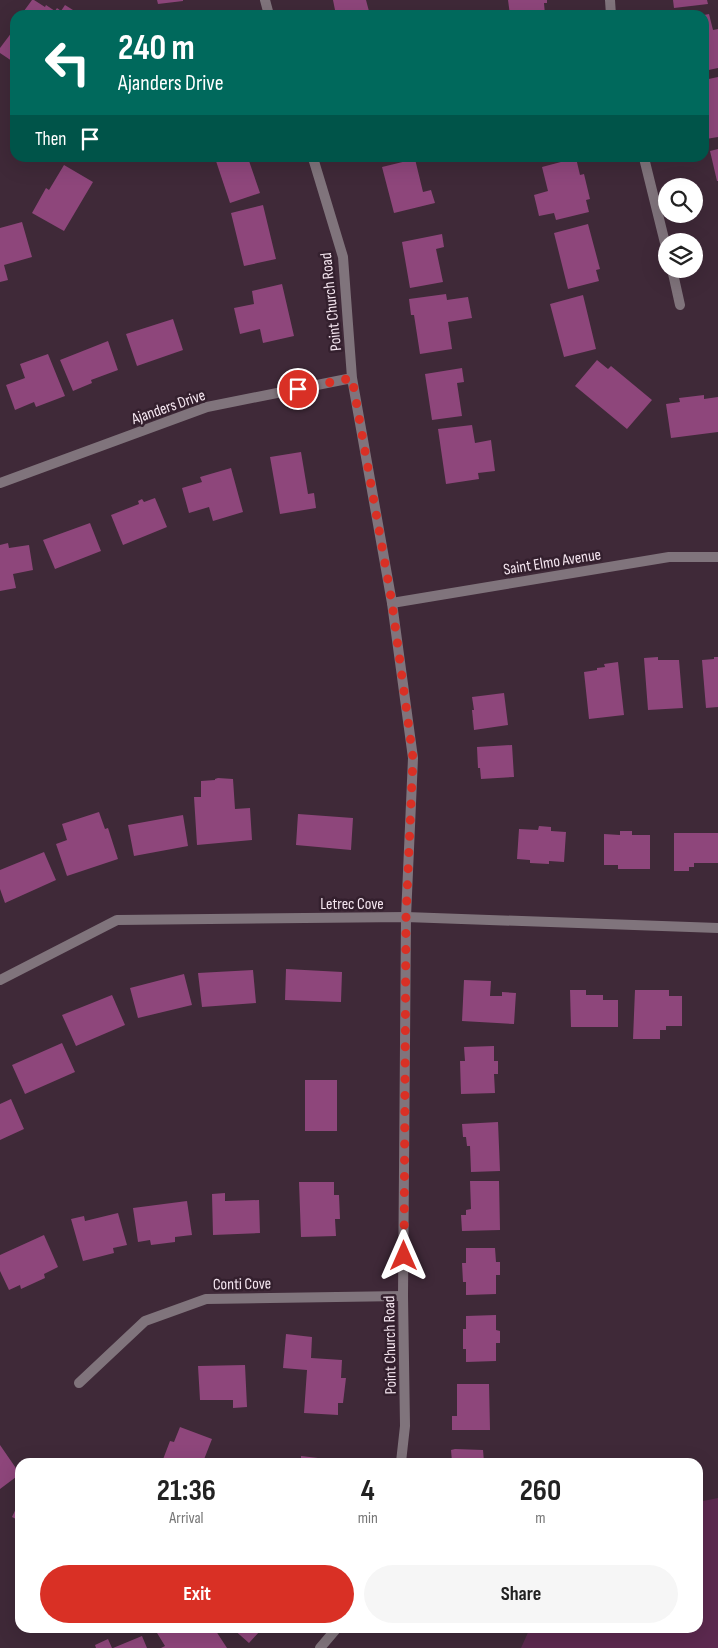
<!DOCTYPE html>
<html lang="en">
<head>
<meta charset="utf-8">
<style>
	:root { --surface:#fff; --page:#f6f6f6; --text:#222; --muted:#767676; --accent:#d93025 }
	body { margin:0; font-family:"Sofia Sans Condensed",sans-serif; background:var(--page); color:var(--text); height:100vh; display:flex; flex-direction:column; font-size:19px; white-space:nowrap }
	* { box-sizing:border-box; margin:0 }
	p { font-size:16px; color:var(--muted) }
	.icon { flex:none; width:28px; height:28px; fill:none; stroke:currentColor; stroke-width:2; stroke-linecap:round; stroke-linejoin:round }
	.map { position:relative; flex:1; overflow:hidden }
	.panel { position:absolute; left:15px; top:1458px; width:688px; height:175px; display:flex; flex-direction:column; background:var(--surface); border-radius:15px; box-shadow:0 5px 20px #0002 }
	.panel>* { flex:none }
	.hud { position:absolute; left:10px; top:10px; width:699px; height:152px; border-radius:15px; box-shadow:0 5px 20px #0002; background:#00695c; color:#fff; overflow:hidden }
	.tools { position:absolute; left:658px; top:178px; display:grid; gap:10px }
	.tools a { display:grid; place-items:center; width:45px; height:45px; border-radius:50%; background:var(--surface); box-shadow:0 5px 20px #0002; font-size:25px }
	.pin { position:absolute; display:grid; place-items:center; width:42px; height:42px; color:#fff; margin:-21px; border:2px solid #fff; border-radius:50%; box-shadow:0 1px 5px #0007 }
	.me { position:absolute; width:55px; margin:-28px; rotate:0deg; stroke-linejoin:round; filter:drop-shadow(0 0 4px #0008) }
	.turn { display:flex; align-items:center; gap:18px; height:105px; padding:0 25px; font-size:22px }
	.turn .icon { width:65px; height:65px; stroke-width:2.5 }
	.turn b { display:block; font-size:35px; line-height:42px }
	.then { display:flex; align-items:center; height:48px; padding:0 25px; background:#0003; gap:10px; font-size:19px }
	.eta { display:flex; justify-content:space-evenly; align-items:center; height:85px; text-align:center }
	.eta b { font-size:30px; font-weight:700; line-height:35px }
	.cta { display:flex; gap:10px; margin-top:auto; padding:10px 25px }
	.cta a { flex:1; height:58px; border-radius:30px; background:var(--accent); color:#fff; font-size:20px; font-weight:700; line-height:58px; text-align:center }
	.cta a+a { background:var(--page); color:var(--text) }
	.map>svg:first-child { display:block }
</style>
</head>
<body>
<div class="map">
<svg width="718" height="1648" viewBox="0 0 718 1648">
	<rect width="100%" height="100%" fill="#3f2938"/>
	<path fill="#5c294f" d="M 718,1498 L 718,1648 L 521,1648 L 530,1628 L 698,1628 L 698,1502 Z"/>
	<path fill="#8e467b" d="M 32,0 L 34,0 L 45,7 L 46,5 L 55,11 L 57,8 L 61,11 L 65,5 L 73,10 L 69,15 L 21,15 Z
		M 157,0 L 183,0 L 183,1 L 158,4 Z
		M 333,0 L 366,0 L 370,15 L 336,15 Z
		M 508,0 L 547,0 L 547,3 L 544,3 L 545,15 L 510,15 Z
		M 673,0 L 707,0 L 708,4 L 674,8 Z
		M 209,11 L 210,15 L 193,15 L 193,14 Z
		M 709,14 L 713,30 L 718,29 L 718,68 L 704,71 L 704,15 Z
		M 15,28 L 15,63 L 0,53 L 0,48 Z
		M 718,77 L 718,137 L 706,139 L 704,132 L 704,80 Z
		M 718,149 L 718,181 L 717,181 L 710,151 Z
		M 215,158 L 248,158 L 260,193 L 230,203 Z
		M 576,158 L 580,175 L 584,174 L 590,199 L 586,200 L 589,212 L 556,220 L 554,213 L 539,216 L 534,195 L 548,191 L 542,167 Z
		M 415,159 L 423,192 L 431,190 L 435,203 L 394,213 L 382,167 Z
		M 64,165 L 93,182 L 64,231 L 32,213 L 46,188 L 49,190 Z
		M 263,205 L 276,259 L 244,266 L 231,213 Z
		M 22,222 L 32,257 L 4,265 L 8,280 L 0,282 L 0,228 Z
		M 588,224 L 600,269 L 596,270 L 599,281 L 568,289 L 554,233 Z
		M 442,234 L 444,247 L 436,249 L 443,282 L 410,288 L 402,242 Z
		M 282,284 L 294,336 L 263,343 L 260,329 L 240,334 L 234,308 L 254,304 L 252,291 Z
		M 446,294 L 447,300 L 468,297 L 472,318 L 448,322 L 452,349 L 420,354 L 414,315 L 411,315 L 409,299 Z
		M 583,295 L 596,349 L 564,357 L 550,304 Z
		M 173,319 L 183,350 L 137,366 L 126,334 Z
		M 108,341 L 118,370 L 91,380 L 92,383 L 73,391 L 60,360 Z
		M 48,354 L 65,396 L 36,407 L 34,402 L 15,410 L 6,385 L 25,378 L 20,364 Z
		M 597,360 L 608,369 L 611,366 L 652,400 L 627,429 L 575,386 Z
		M 462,368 L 464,382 L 457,383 L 462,416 L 432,420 L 425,374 Z
		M 704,395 L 704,399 L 718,397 L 718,432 L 671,438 L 666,404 L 680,402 L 679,398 Z
		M 472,425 L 475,443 L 491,440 L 495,471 L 478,473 L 479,479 L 446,484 L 438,429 Z
		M 301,452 L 308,494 L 314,493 L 316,508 L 280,514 L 270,457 Z
		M 231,468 L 243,512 L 213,521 L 209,507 L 189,513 L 182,488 L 202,482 L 200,477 Z
		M 155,498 L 167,527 L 123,545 L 111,515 L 139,504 L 138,501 L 142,499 L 144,502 Z
		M 90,523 L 101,551 L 55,569 L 43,540 Z
		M 8,543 L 9,548 L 29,545 L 33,570 L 13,574 L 16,588 L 0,591 L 0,545 Z
		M 658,657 L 658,660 L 679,660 L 683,708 L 648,710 L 644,658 Z
		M 714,657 L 718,657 L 718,707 L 706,708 L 702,660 L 714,659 Z
		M 618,662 L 624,715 L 589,719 L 584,672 L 597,670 L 597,668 L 605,667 L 604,664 Z
		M 504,693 L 508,725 L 474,730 L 472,710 L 474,710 L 472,697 Z
		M 512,745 L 514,777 L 481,779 L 480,768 L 478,768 L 477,747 Z
		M 218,778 L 233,779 L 235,809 L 250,808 L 252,840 L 197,845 L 194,797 L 201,797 L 201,781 L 215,780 L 215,779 Z
		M 99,812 L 105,829 L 108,828 L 118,859 L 67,876 L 56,844 L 67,840 L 62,824 Z
		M 298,814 L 353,818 L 351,850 L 296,845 Z
		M 183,815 L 188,846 L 134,856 L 128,825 Z
		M 539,826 L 551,827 L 551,831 L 566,832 L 564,862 L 549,861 L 549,864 L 530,863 L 530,860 L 517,859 L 519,829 L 538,830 Z
		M 620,831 L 632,831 L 632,835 L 650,835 L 650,869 L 618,869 L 618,865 L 604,865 L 604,834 L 620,835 Z
		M 674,833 L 718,833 L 718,863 L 694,863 L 694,867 L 689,867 L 689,871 L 674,871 Z
		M 44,852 L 56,880 L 5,903 L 0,889 L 0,870 Z
		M 286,969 L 342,972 L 341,1002 L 285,1000 Z
		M 253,970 L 256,1003 L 202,1007 L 198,973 Z
		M 184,974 L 192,1005 L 138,1018 L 130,988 Z
		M 464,980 L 491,981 L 490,996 L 502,996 L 502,992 L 516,993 L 514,1024 L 462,1021 Z
		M 570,990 L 586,990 L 586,995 L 603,995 L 603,1000 L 618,1000 L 618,1027 L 571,1027 Z
		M 635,990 L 669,990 L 669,996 L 682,996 L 682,1026 L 666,1026 L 666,1030 L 660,1030 L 660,1039 L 633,1039 Z
		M 112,995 L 125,1025 L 76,1046 L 62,1015 Z
		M 62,1043 L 75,1072 L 25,1094 L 12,1065 Z
		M 494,1046 L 494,1061 L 498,1061 L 498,1074 L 494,1074 L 495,1093 L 461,1094 L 460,1061 L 465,1061 L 464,1047 Z
		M 305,1080 L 337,1080 L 337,1131 L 305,1131 Z
		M 11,1099 L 24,1129 L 0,1140 L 0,1104 Z
		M 498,1122 L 500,1171 L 471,1172 L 470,1146 L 467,1146 L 466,1137 L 463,1137 L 462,1124 Z
		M 470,1181 L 499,1181 L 500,1230 L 462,1231 L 461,1215 L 466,1215 L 466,1210 L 471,1209 Z
		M 299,1182 L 334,1182 L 334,1195 L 339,1195 L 340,1219 L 335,1219 L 336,1236 L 301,1237 Z
		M 225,1193 L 225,1201 L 259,1200 L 260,1233 L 213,1235 L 212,1194 Z
		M 187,1201 L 192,1235 L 175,1237 L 175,1242 L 151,1245 L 150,1240 L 138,1242 L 133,1208 Z
		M 118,1213 L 127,1245 L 113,1248 L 114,1253 L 83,1261 L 71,1219 L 84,1216 L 85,1221 Z
		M 44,1235 L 58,1267 L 44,1274 L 45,1278 L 21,1289 L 20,1285 L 9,1290 L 0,1271 L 0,1255 Z
		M 466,1248 L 495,1248 L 496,1262 L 500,1262 L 500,1275 L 496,1275 L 496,1294 L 466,1295 L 466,1282 L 463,1282 L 462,1263 L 466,1263 Z
		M 496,1315 L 496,1330 L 500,1331 L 500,1343 L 496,1343 L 496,1361 L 466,1362 L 466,1349 L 463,1349 L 463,1329 L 466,1329 L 466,1316 Z
		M 286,1334 L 312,1337 L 311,1358 L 342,1360 L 341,1378 L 346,1378 L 343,1403 L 338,1403 L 338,1415 L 304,1413 L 307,1370 L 283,1368 Z
		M 245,1365 L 247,1407 L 233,1408 L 233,1400 L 200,1400 L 198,1366 Z
		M 457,1384 L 489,1384 L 490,1430 L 452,1430 L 452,1416 L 457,1416 Z
		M 180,1427 L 212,1439 L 203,1462 L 162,1462 L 170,1441 L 174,1442 Z
		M 0,1445 L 20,1474 L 0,1489 Z
		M 455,1449 L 483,1450 L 484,1462 L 452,1462 L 451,1450 Z
		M 301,1456 L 335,1460 L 334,1462 L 301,1462 Z
		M 20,1500 L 20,1521 L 12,1517 Z
		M 154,1628 L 184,1628 L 187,1631 L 193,1628 L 214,1628 L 227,1648 L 161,1648 L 165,1646 Z
		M 232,1628 L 259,1628 L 258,1629 L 260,1631 L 249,1643 Z
		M 142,1636 L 147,1648 L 113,1648 Z
		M 108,1639 L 112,1648 L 96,1648 L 95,1645 Z"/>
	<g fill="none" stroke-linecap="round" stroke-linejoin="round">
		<path stroke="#80747c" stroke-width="10" d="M 265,0 L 269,15
			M 610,0 L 611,15
			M 313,158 L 343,257 L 352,378 L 392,603
			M 644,158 L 666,247
			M 672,269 L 680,305
			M 0,483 L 207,407 L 352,378
			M 0,980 L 117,920 L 406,917 L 718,928
			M 79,1383 L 145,1321 L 206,1299 L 403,1296"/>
		<path stroke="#80747c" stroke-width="10" d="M 401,1462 L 405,1426 L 403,1296 L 406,917 L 413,758 L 392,603 L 669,557 L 718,557
			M 320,1648 L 337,1628"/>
	</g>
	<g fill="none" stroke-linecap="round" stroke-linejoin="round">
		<path stroke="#d93025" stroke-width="9" stroke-dasharray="0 16.2" d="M 298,389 L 352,378 L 392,603 L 413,758 L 406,917 L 404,1256"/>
	</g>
	<g text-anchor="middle" stroke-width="5" stroke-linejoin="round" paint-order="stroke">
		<g font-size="16" fill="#f6e7f1" stroke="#34202e">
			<text transform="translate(330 302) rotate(-96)" y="6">Point Church Road</text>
			<text transform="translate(168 406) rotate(-19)" y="6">Ajanders Drive</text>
			<text transform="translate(552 561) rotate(-9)" y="6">Saint Elmo Avenue</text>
			<text x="352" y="909">Letrec Cove</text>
			<text transform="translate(242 1283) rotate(-1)" y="6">Conti Cove</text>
			<text transform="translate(389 1345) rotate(-91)" y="6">Point Church Road</text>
		</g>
	</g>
</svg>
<div class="tools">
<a><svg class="icon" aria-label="search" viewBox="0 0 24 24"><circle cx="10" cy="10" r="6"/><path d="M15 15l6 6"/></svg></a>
<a><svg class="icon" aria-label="layers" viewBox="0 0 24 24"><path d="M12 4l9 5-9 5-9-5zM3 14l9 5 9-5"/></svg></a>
</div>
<div class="pin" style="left:298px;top:389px;background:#d93025"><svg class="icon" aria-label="arrive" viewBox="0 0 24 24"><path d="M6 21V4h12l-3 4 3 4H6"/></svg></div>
<svg class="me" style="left:404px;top:1256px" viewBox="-20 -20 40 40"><path d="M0-17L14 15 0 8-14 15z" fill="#d93025" stroke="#fff" stroke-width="4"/></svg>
<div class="hud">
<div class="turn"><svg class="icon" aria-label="left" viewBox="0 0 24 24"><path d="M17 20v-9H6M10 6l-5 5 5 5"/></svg><div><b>240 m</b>Ajanders Drive</div></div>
<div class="then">Then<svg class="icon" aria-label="arrive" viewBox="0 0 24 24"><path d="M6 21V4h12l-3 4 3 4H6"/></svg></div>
</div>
<section class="panel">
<div class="eta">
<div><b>21:36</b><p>Arrival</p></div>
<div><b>4</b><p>min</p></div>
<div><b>260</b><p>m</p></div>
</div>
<div class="cta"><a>Exit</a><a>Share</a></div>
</section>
</div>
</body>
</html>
